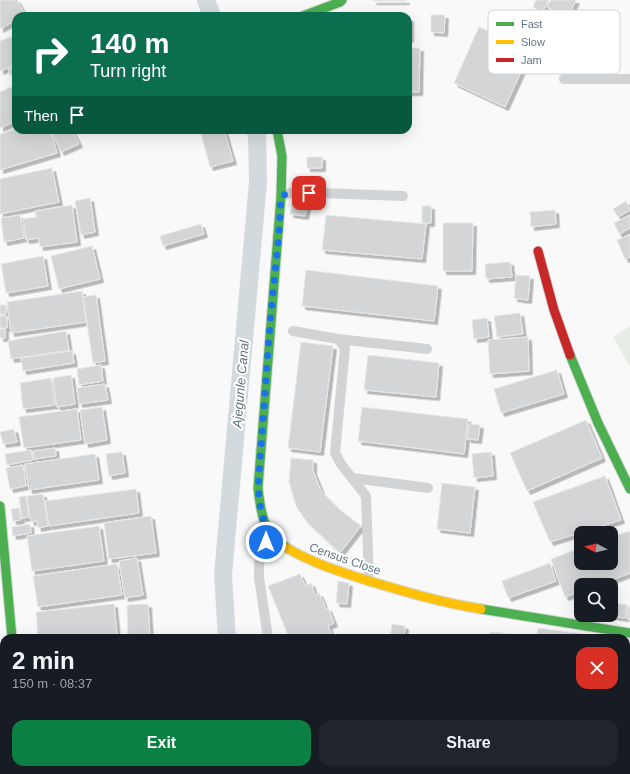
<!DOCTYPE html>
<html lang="en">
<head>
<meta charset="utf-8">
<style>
	:root { --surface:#171b24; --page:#20242c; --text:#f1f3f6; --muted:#9ea1a6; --accent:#0b8043 }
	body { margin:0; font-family:Arial,sans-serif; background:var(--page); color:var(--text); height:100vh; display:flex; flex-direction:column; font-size:15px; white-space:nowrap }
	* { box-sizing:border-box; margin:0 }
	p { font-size:13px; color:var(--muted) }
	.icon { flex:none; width:22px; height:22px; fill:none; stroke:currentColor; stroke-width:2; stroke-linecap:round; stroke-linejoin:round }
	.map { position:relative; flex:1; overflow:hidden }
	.sheet { position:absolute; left:0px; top:634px; width:630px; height:140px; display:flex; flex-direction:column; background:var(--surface); border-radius:12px 12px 0 0; box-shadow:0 4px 16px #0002 }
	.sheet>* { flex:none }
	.top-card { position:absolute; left:12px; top:12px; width:400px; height:122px; border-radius:12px; box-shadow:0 4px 16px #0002; background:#0b6e4f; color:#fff; overflow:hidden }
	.needle { width:26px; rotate:277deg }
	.tools { position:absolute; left:574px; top:526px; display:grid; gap:8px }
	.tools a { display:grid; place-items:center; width:44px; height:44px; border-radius:8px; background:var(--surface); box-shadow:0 4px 16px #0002; font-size:20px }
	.pin { position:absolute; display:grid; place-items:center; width:34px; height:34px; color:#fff; margin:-17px; border-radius:8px; box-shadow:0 2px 6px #0006 }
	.me { position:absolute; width:44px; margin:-22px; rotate:0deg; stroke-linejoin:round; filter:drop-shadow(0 0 3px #0008) }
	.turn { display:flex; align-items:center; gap:14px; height:84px; padding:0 12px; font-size:18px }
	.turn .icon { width:52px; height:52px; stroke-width:2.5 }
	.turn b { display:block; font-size:28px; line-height:34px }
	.then { display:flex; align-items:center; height:38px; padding:0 12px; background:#0003; gap:8px; font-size:15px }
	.round { display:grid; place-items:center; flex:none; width:42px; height:42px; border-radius:12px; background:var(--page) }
	.headline { display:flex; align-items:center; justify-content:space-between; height:68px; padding:0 12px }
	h1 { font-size:24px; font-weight:700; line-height:30px }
	.cta { display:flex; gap:8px; margin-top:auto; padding:8px 12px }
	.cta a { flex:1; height:46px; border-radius:12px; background:var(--accent); color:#fff; font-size:16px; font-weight:700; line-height:46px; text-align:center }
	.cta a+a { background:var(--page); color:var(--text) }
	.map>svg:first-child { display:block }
</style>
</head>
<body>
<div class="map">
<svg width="630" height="774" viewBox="0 0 630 774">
	<defs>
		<filter id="shadow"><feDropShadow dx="3.5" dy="3.5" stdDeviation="0" flood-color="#0004"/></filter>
	</defs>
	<rect width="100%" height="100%" fill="#f9f9f9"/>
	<path fill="#e8ece7" d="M 630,326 L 630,367 L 613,337 Z"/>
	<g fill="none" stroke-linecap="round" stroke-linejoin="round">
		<path stroke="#d2dade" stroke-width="18" d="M 206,0 L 212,16
			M 227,638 L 223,575 L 258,182 L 257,135 L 255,130
			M 238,770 L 239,774"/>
	</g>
	<path fill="#d4d5d7" stroke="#e8e8e8" filter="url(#shadow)" d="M 0,0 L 17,0 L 25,15 L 16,16 L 16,20 L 0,29 Z
		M 373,0 L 406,0 L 406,1 L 373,1 Z
		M 536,0 L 549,0 L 542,12 L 533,7 Z
		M 551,0 L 576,0 L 568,17 L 547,7 Z
		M 431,15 L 445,15 L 444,33 L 431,32 Z
		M 408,18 L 410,18 L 410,39 L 408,39 Z
		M 479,27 L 531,50 L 505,107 L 454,83 Z
		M 16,35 L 16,64 L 0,71 L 0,41 Z
		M 408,48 L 420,48 L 419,92 L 408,92 Z
		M 16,66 L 16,73 L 11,76 L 8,69 Z
		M 16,85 L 16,121 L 0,128 L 0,92 Z
		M 16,129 L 48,130 L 49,133 L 51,132 L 57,153 L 0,170 L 0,134 Z
		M 51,130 L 72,130 L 79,144 L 61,152 Z
		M 200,130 L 224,130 L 233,161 L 210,167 Z
		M 307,157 L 322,157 L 322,168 L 307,168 Z
		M 52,168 L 59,202 L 0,214 L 0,179 Z
		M 90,198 L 95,232 L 81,235 L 75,201 Z
		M 626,201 L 630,210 L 618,217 L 613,209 Z
		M 292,204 L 307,206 L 305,216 L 290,214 Z
		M 72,205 L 77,242 L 40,247 L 39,238 L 26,240 L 23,219 L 36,217 L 35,211 Z
		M 422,206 L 431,206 L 431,223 L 422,223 Z
		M 555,210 L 556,224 L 531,227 L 530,212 Z
		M 20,215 L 24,238 L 4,242 L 1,218 Z
		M 326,215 L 426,224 L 422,259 L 322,250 Z
		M 630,215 L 630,228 L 619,234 L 614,223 Z
		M 443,223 L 473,223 L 472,271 L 443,271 Z
		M 201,224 L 204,234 L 163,246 L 160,236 Z
		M 630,235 L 630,257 L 625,259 L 617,240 Z
		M 92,246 L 100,279 L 59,289 L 51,256 Z
		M 43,256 L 48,286 L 6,293 L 1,264 Z
		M 510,262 L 512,277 L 486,279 L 485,264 Z
		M 306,270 L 438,286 L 434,321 L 302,306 Z
		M 516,275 L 530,276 L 528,300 L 514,298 Z
		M 82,291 L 86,322 L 11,333 L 7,302 Z
		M 96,295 L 105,361 L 93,363 L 83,297 Z
		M 0,305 L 6,305 L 6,314 L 0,314 Z
		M 520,313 L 523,334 L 497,337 L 494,316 Z
		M 0,316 L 7,316 L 7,328 L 0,328 Z
		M 487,318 L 489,337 L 474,339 L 472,320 Z
		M 0,329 L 5,329 L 5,338 L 0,338 Z
		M 66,331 L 69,350 L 11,359 L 8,341 Z
		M 528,337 L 529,371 L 490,374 L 488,340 Z
		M 301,342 L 333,346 L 320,452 L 288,448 Z
		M 72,351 L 74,363 L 23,371 L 21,358 Z
		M 368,355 L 439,363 L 436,397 L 364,390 Z
		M 101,365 L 103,381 L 79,385 L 77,369 Z
		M 557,370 L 564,394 L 501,413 L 494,389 Z
		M 71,375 L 75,404 L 57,407 L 53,378 Z
		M 51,378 L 55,405 L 23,409 L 20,383 Z
		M 105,384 L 108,400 L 79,404 L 77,388 Z
		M 102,407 L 107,440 L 85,444 L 80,410 Z
		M 362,407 L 468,419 L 464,454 L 358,441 Z
		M 77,409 L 81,440 L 24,448 L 19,417 Z
		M 586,420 L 602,458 L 527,491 L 510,453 Z
		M 469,424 L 480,425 L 478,440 L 467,439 Z
		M 14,429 L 17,442 L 3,444 L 0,432 Z
		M 55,448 L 56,456 L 34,459 L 33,451 Z
		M 31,450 L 33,460 L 7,465 L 5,454 Z
		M 122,452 L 125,473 L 109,476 L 106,454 Z
		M 491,452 L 493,476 L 474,478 L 472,454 Z
		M 95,454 L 99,480 L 29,490 L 25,464 Z
		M 291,458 L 313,460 L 313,471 L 321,491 L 339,509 L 361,526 L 340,553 L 307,522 L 296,506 L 289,482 Z
		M 23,465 L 26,486 L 10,489 L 6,468 Z
		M 605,476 L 621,520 L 550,542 L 533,502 Z
		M 442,483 L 475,487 L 470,533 L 437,529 Z
		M 136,489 L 139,513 L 49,526 L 45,501 Z
		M 43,494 L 48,526 L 38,528 L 37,521 L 31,522 L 27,496 Z
		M 26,496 L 29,517 L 22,518 L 19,497 Z
		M 19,508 L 21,520 L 13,521 L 11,509 Z
		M 151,516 L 156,553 L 109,559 L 104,523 Z
		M 30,524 L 31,533 L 13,536 L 12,527 Z
		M 99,526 L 104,561 L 32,571 L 27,536 Z
		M 630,531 L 630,573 L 599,585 L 581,585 L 581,591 L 565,597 L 551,559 L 581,548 L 581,563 L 611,563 L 611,537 Z
		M 137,558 L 143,595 L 125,598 L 119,561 Z
		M 550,563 L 556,581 L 508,598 L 502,581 Z
		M 117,564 L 122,595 L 38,607 L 33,576 Z
		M 300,574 L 305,586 L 311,583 L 315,595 L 319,593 L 326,609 L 328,608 L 334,623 L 328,626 L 333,638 L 289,638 L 268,586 Z
		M 338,581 L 349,583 L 347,604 L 336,603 Z
		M 613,603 L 627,605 L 625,618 L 611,616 Z
		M 114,604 L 117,636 L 98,638 L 38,638 L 36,612 Z
		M 148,604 L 150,638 L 128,638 L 127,605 Z
		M 628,606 L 630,607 L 630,619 L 627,619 Z
		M 392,624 L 405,626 L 404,638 L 390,638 Z
		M 538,628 L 585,634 L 584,638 L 536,638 Z
		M 490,632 L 512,634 L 511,638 L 489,638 Z
		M 626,639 L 630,640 L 630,667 L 626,666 Z
		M 628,674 L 630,674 L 630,774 L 616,774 L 616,770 L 626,770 L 626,690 Z
		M 518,770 L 581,770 L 581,774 L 542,774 L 518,771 Z"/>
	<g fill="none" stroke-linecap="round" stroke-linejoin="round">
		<defs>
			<path id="fast" d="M 303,16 L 340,2 L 342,0
				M 277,130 L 282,156 L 281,196 L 258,488 C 261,515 263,532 287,548
				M 570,355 L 598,423 L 630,489
				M 0,506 L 12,638
				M 481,609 L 630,633"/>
			<path id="slow" d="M 287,548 C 312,563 341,572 369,581 C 406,592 443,603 481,609"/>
			<path id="jam" d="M 538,251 L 554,310 L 570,355"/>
		</defs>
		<use href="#fast" stroke="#d6d7d8" stroke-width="11"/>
		<use href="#slow" stroke="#d6d7d8" stroke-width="11"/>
		<use href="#jam" stroke="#d6d7d8" stroke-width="11"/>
		<path stroke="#d2d3d4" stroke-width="10" d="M 564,79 L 630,79
			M 281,196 L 293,192 L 403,196
			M 293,331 L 338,339 L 345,348 L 335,453 L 341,464 L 366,496 L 369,580
			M 338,339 L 427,349
			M 353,478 L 428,488
			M 268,638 L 259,577 L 259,564 L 269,532"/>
		<path stroke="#d2d3d4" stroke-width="20" d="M 14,774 L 14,770"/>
		<use href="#fast" stroke="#4caf50" stroke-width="9"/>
		<use href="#slow" stroke="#ffc107" stroke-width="9"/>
		<use href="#jam" stroke="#c62828" stroke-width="9"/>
	</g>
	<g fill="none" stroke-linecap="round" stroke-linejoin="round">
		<path stroke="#1a73e8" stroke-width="7" stroke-dasharray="0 12.6" d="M 266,542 L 269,532 L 261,513 L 258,488 L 270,324 L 279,232 L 281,196 L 293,192 L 309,193"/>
	</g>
	<g text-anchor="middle" stroke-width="4" stroke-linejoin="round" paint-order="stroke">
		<g font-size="12" fill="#627486" stroke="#fff">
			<text transform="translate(345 559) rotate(19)" y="4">Census Close</text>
		</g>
		<g font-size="13" font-style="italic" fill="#5d747e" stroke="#fff">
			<text transform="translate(240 384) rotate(-85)" y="5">Ajegunle Canal</text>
		</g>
	</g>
	<rect x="488" y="10" width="132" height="64" rx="6" fill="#fff" stroke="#d0d5db" stroke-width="1"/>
	<rect x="496" y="22" width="18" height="4" fill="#4caf50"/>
	<rect x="496" y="40" width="18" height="4" fill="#ffc107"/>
	<rect x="496" y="58" width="18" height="4" fill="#c62828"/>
	<g font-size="11" fill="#627486">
		<text x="521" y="28">Fast</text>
		<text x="521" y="46">Slow</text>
		<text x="521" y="64">Jam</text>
	</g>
</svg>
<div class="tools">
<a><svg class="needle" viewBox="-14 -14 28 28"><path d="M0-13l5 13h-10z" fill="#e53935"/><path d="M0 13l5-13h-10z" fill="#9ea1a6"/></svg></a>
<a><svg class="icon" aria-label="search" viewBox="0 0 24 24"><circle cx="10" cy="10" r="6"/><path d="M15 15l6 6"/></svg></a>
</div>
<div class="pin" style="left:309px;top:193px;background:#d93025"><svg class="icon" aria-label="arrive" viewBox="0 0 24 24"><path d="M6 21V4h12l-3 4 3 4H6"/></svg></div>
<svg class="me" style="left:266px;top:542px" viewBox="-20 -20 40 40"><circle r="17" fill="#1a73e8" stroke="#fff" stroke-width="3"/><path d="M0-11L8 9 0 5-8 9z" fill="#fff"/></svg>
<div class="top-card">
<div class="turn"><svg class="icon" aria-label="right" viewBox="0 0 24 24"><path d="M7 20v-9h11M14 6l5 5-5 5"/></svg><div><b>140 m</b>Turn right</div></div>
<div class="then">Then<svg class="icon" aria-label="arrive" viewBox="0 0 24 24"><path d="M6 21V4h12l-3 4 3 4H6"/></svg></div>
</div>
<section class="sheet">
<div class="headline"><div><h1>2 min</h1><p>150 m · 08:37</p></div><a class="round" style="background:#d93025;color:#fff"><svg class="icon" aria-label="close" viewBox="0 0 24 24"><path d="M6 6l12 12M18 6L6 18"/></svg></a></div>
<div class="cta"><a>Exit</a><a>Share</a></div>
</section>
</div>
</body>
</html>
